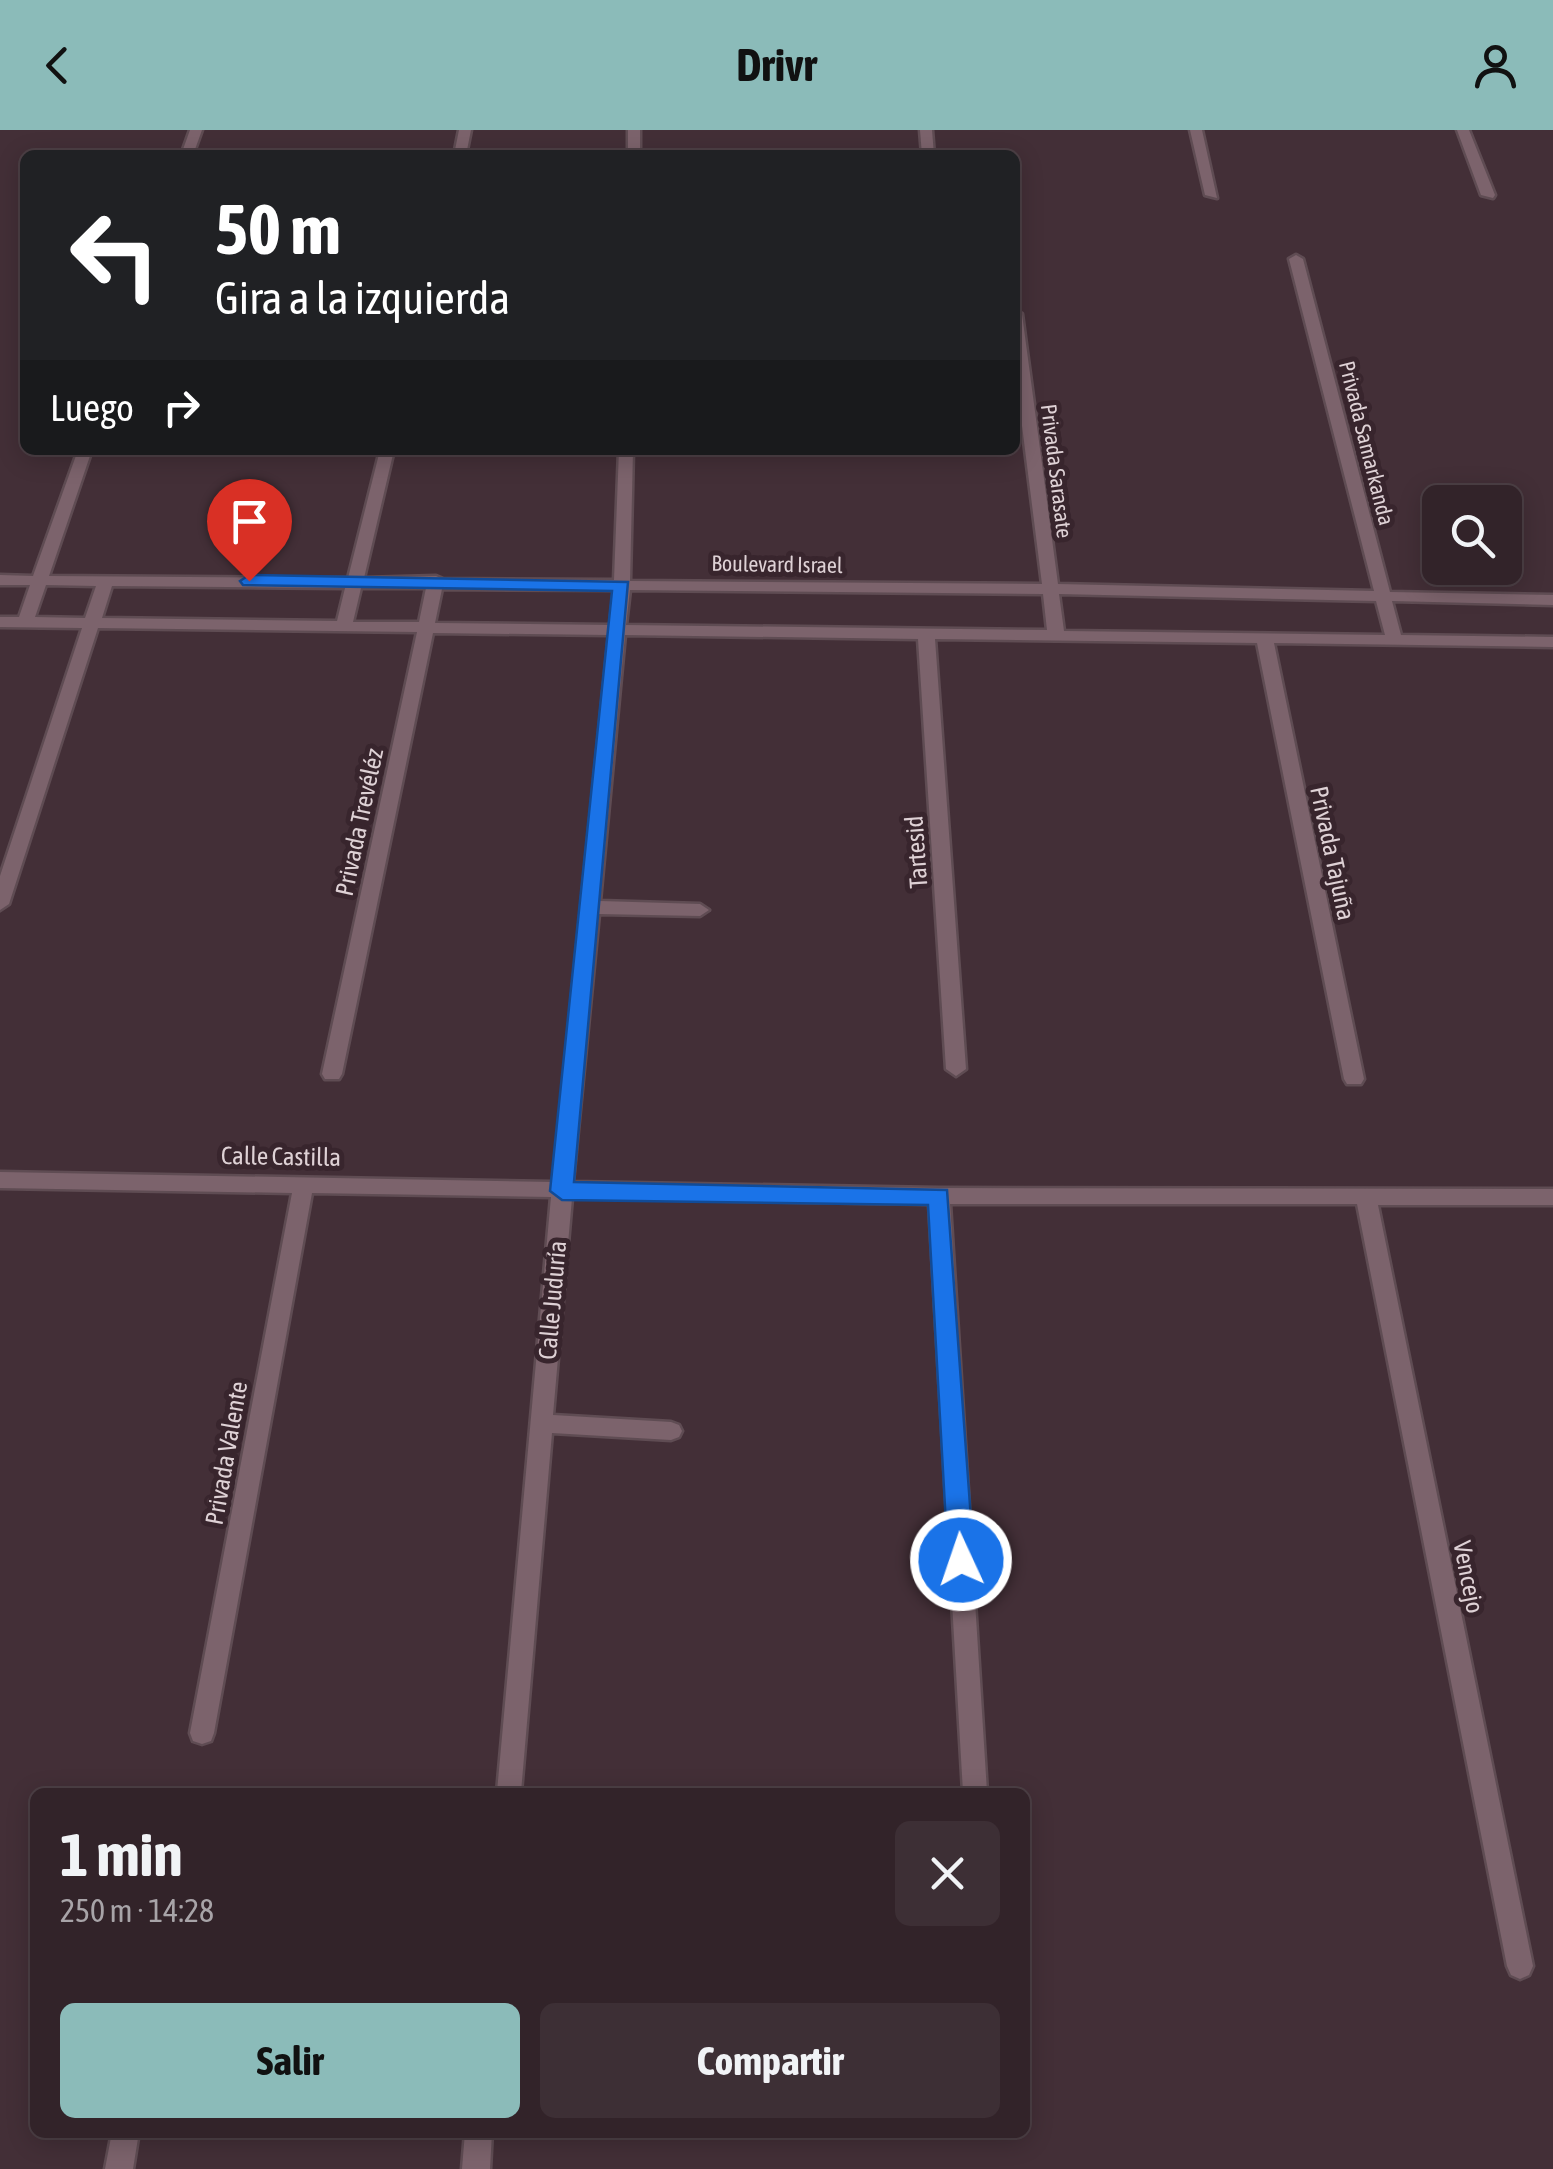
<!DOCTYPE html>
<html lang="es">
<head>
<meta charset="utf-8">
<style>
	:root { --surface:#322329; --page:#3d2f35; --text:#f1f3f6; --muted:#a8a4a8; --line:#4d4046; --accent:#8bbbb9 }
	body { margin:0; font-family:"Asap Condensed",sans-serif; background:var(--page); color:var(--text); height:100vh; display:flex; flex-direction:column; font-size:38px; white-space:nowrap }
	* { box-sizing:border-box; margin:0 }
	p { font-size:32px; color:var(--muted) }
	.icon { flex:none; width:55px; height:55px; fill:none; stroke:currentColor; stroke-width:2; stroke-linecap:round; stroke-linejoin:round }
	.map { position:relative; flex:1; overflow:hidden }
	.sheet { position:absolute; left:30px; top:1658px; width:1000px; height:350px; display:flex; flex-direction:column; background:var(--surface); border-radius:15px; box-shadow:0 5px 25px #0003,0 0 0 2px var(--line) }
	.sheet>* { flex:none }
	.banner { position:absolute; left:20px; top:20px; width:1000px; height:305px; border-radius:15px; box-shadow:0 5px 25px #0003,0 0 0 2px var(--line); background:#202124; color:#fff; overflow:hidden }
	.fabs { position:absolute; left:1422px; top:355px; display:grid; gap:20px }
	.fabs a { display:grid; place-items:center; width:100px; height:100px; border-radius:15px; background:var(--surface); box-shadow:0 5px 25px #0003,0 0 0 2px var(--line); font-size:50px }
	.pin { position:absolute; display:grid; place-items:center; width:85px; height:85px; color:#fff; margin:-102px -42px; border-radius:50% 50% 50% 0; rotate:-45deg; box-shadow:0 0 10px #0007 }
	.pin .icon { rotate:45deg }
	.me { position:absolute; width:110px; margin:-55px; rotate:357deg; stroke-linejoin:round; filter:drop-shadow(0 0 8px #0008) }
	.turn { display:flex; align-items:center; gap:35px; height:210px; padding:0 30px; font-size:45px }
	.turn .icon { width:130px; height:130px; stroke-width:2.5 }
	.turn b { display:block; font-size:70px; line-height:85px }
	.then { display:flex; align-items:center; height:95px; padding:0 30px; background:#0003; gap:20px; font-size:38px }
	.round { display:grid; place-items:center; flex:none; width:105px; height:105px; border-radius:15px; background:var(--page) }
	.summary { display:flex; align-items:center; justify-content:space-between; height:170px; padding:0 30px }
	h1 { font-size:60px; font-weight:700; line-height:75px }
	.action { display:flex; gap:20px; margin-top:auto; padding:20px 30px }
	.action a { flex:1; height:115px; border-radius:15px; background:var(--accent); color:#111; font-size:40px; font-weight:700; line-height:115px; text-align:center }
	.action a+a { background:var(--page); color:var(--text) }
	header { display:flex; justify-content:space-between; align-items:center; height:130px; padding:0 30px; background:var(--accent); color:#111; font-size:45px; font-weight:700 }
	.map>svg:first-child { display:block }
</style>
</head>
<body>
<header><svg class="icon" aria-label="back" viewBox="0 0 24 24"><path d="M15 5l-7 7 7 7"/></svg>Drivr<svg class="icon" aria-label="person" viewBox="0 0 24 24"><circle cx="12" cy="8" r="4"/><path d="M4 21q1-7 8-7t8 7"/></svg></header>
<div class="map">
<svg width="1553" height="2039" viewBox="0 0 1553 2039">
	<rect width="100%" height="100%" fill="#432f37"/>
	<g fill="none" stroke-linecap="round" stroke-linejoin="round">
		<defs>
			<path id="street" d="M 190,0 L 202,0 L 193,25 L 181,25 Z
				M 459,0 L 471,0 L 466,25 L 454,25 Z
				M 628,0 L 640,0 L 640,25 L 628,25 Z
				M 920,0 L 932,0 L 934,25 L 922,25 Z
				M 1190,0 L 1202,0 L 1217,68 L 1205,65 Z
				M 1457,0 L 1469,0 L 1495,65 L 1493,68 L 1481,65 Z
				M 1296,125 L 1303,129 L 1390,462 L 1553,465 L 1553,475 L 1392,471 L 1401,505 L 1553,507 L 1553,517 L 1274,513 L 1364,949 L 1361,954 L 1347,954 L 1344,949 L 1257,513 L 935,509 L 966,939 L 956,946 L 946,939 L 918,509 L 625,505 L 600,771 L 700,774 L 709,780 L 700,786 L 599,784 L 573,1052 L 939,1058 L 1553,1059 L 1553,1075 L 1378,1075 L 1533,1836 L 1529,1845 L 1520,1849 L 1511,1845 L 1507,1836 L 1357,1074 L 950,1074 L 987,1662 L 963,1662 L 929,1074 L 572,1068 L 553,1285 L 671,1292 L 679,1295 L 682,1301 L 679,1307 L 671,1310 L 552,1303 L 521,1662 L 497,1662 L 551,1067 L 312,1063 L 214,1603 L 211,1611 L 202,1614 L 193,1611 L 190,1603 L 292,1063 L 0,1058 L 0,1042 L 553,1052 L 609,505 L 433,503 L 342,944 L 339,949 L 325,949 L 322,944 L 417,502 L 98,498 L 9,774 L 0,780 L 0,746 L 82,498 L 0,497 L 0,487 L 19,487 L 30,455 L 0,455 L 0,445 L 33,446 L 78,320 L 92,320 L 49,446 L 348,448 L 380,320 L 394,320 L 364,448 L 436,446 L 443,449 L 614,450 L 619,320 L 633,320 L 630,451 L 1042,454 L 1015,240 L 1015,180 L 1022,184 L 1058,454 L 1374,461 L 1289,129 ZM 46,455 L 96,456 L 85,488 L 35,487 ZM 112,456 L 345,458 L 337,491 L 102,488 ZM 361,458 L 426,458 L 419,492 L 353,492 ZM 442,459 L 614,460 L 610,495 L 435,493 ZM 630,460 L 1043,464 L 1047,500 L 626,495 ZM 1059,464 L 1376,471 L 1385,505 L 1064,501 Z
				M 112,2002 L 139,2002 L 133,2039 L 105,2039 Z
				M 465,2002 L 492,2002 L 490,2039 L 462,2039 Z"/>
		</defs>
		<use href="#street" stroke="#5f4c53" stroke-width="5"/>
		<use href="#street" fill="#7c636c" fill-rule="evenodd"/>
	</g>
	<path fill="#1a73e8" stroke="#114b97" stroke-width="2.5" d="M 249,445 L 628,452 L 574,1052 L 947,1060 L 974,1430 L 970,1438 L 961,1441 L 952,1438 L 948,1430 L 928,1075 L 562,1070 L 550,1061 L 612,461 L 243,455 L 240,451 Z"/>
	<g text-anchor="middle" stroke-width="10" stroke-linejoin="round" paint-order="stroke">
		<g font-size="22" fill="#ded1d5" stroke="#38252d">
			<text transform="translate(1367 313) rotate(76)" y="8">Privada Samarkanda</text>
			<text transform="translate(1057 341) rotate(83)" y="8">Privada Sarasate</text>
			<text transform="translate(777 434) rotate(1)" y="8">Boulevard Israel</text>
		</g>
		<g font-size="25" fill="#ded1d5" stroke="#38252d">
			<text transform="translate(359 692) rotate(-78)" y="9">Privada Trevéléz</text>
			<text transform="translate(916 722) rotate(-94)" y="9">Tartesid</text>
			<text transform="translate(1333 723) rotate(78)" y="9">Privada Tajuña</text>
			<text transform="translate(281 1026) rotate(1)" y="9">Calle Castilla</text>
			<text transform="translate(552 1170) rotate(-85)" y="9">Calle Juduría</text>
			<text transform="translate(226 1323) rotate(-80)" y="9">Privada Valente</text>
			<text transform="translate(1469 1447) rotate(79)" y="9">Vencejo</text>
		</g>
	</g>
</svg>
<div class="fabs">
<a><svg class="icon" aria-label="search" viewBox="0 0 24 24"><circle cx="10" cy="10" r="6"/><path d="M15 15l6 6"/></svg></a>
</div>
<div class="pin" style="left:249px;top:451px;background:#d93025"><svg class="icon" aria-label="arrive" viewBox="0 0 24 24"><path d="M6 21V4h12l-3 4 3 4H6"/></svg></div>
<svg class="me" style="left:961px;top:1430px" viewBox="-20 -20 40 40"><circle r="17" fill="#1a73e8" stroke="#fff" stroke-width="3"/><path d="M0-11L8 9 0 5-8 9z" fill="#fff"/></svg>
<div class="banner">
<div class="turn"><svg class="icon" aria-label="left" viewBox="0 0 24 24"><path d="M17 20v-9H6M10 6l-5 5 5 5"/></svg><div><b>50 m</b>Gira a la izquierda</div></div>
<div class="then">Luego<svg class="icon" aria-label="right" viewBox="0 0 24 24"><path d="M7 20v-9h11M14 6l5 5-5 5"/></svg></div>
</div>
<section class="sheet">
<div class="summary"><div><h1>1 min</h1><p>250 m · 14:28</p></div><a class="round"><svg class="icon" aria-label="close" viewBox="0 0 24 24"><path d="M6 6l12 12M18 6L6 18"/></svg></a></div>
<div class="action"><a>Salir</a><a>Compartir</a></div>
</section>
</div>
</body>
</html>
